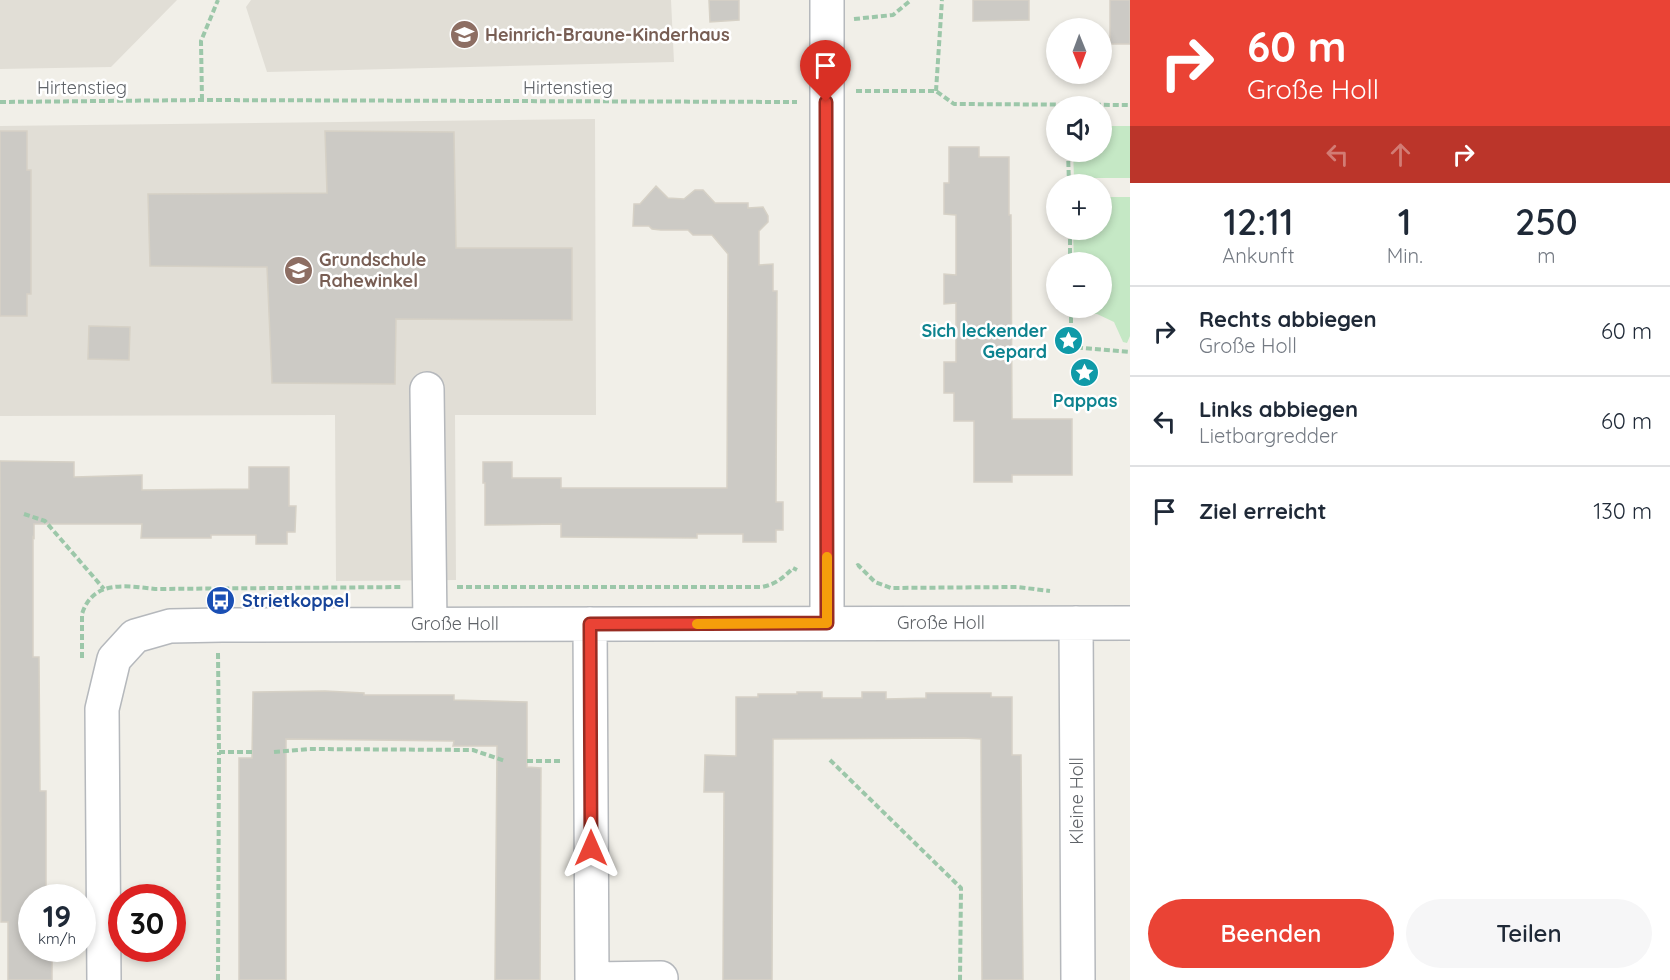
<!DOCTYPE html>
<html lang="de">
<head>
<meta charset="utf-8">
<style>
	:root { --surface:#fff; --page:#f6f6f7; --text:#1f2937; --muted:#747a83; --line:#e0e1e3; --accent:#ea4335 }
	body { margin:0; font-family:Quicksand,sans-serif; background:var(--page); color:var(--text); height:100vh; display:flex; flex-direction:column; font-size:22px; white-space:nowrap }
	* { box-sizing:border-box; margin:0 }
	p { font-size:20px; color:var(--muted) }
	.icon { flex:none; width:33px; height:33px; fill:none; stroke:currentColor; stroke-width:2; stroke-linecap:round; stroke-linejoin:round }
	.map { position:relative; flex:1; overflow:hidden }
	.details { display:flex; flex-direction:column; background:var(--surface); width:540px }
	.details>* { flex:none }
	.top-card { background:#ea4335; color:#fff; overflow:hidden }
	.needle { width:39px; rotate:179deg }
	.buttons { position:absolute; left:1046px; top:18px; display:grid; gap:12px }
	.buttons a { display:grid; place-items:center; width:66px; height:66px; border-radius:50%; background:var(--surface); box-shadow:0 3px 9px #0003; font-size:30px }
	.speed { position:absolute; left:18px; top:884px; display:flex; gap:12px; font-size:30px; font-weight:700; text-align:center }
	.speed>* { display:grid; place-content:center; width:78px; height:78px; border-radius:50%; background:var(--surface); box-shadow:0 3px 9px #0003; line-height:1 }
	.speed small { font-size:15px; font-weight:400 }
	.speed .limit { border:9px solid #d22; background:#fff; color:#111 }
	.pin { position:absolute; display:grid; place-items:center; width:51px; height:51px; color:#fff; margin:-62px -26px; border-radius:50% 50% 50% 0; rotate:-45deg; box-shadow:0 0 6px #0007 }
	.pin .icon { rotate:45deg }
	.me { position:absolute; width:66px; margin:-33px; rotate:0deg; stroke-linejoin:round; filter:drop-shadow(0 0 4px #0008) }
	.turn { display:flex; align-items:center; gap:21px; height:126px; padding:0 18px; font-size:27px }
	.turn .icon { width:78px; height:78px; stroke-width:2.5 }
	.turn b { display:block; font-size:42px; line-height:51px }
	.lanes { display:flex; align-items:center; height:57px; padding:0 18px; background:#0003; justify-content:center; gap:30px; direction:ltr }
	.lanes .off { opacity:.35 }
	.eta { display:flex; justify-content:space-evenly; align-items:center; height:102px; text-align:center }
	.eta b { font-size:36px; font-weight:600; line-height:42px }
	.button { display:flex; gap:12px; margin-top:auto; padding:12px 18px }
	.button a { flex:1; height:69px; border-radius:36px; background:var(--accent); color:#fff; font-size:24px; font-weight:600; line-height:69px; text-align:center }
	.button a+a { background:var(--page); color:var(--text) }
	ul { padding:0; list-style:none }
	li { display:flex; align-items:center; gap:18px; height:90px; padding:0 18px; border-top:2px solid var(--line) }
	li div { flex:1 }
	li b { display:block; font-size:22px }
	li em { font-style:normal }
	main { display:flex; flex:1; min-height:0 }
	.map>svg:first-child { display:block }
</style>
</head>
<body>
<main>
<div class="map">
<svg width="1130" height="980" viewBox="0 0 1130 980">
	<rect width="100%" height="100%" fill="#f1efe8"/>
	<path fill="#e1ded6" d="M 0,0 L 177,0 L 111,67 L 0,69 Z
		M 251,0 L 671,0 L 674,62 L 267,72 L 246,7 Z
		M 595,119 L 596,415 L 455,415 L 456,580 L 336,581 L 335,415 L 0,416 L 0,126 Z"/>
	<path fill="#c5e8c5" d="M 1101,126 L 1130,126 L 1130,178 L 1074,178 L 1073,152 L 1101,152 Z
		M 1101,197 L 1130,197 L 1130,336 L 1127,343 L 1123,342 L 1114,322 L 1097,314 L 1074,314 L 1074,308 L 1101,308 L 1101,262 L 1074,262 L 1073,230 L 1101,230 Z"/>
	<path fill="#cccac5" stroke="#d6d1c6" stroke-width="1.5" d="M 709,0 L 739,0 L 739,20 L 710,22 Z
		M 973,0 L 1029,0 L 1029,20 L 973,21 Z
		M 1110,0 L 1130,0 L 1130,44 L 1110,44 Z
		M 0,131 L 27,131 L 27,170 L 31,170 L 31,294 L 27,294 L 27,316 L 0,316 Z
		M 325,131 L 454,132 L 456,248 L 572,248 L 572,320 L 396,319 L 395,384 L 272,383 L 267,267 L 150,266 L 148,194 L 327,193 Z
		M 949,147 L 979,147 L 979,157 L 1009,157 L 1009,215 L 1011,215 L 1012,419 L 1072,419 L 1072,475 L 1012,475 L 1012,482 L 974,482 L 974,421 L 954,421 L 954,393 L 944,393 L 944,362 L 956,362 L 956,303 L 944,304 L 944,274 L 956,275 L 956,215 L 944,214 L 944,183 L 949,183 Z
		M 656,186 L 668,198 L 684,199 L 695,190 L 703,190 L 715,203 L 748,203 L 748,208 L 763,207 L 768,216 L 768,222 L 759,231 L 759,265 L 773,264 L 773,291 L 777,291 L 776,502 L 783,502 L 783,530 L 776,530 L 776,542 L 743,542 L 743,534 L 697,534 L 697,538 L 561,537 L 561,524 L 485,525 L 485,483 L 483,483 L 483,462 L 512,462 L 512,478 L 561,478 L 561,488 L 727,488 L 728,254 L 712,235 L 693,235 L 688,230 L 661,230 L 652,229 L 649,226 L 633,226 L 634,204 L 640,204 Z
		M 89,326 L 130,327 L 129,360 L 88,359 Z
		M 0,461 L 74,462 L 74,477 L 142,475 L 142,490 L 249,489 L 249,467 L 289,467 L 289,506 L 296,506 L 295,532 L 287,532 L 287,544 L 256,544 L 256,535 L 211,535 L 211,538 L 141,538 L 142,524 L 34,524 L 34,538 L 33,537 L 33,657 L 39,657 L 40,791 L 46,791 L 46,897 L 32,897 L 32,948 L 49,948 L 49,950 L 52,950 L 52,980 L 8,980 L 8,922 L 1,922 Z
		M 325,691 L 364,693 L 364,695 L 454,695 L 454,700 L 527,702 L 527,767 L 541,768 L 540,980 L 495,980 L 497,746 L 453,746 L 454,741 L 286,739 L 286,980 L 239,980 L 239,758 L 252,758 L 253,692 Z
		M 797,692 L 822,692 L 822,698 L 862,698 L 862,692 L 886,692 L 886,699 L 926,698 L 926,693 L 991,693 L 991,697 L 1012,697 L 1012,755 L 1021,755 L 1023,980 L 982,980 L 981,739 L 964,738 L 773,739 L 772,980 L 723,980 L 724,792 L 704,792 L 705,755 L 736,756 L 736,697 L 758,697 L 758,694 L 797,694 Z"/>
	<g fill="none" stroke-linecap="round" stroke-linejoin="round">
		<defs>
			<path id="minor" d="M 827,0 L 827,623
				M 427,389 L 430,624
				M 1076,623 L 1078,980
				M 590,624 L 592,980
				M 592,979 L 661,978
				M 104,980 L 102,709 L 114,659 L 135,636 L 170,626 L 222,625 L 1130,623"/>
		</defs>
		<use href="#minor" stroke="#b5b8bc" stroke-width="36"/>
		<path stroke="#9cc7a9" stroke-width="4" stroke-dasharray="6 3" stroke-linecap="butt" d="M 854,19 L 893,15 L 911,0
			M 856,91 L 936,91 L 954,104 L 1130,105
			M 936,91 L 942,0
			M 202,100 L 201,41 L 218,0
			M 0,102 L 202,100 L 797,102
			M 1068,152 L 1069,184
			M 1070,230 L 1070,262
			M 1071,308 L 1071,347 L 1130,352
			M 24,514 L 45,521 L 104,589
			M 857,566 L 858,565 L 875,582 L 891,588 L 1017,587 L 1050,591
			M 457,587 L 762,587 C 776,584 783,578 793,568 L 797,570
			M 218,653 L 219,752 L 252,752
			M 82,658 L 82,614 C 93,579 127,586 155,589 L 402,587
			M 274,752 L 309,749 L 473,750 L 505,761
			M 830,760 L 961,888 L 960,980
			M 527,761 L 563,761
			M 218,980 L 219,752"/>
		<use href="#minor" stroke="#fff" stroke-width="33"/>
	</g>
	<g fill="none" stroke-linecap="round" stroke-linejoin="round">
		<defs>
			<path id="route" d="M 591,848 L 590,624 L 827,623 L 826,102"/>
		</defs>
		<use href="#route" stroke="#982c22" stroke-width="15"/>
		<use href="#route" stroke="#ea4335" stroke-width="10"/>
		<path stroke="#f59e0b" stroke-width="10" d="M 697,624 L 827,623 L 827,557"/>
	</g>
	<defs>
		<symbol id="school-disc" viewBox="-11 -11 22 22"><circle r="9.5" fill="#8d6e63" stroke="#fff"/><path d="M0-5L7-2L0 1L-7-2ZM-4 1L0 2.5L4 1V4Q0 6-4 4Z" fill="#fff"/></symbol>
		<symbol id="sight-disc" viewBox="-11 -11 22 22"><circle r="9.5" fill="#0f9aa8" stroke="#fff"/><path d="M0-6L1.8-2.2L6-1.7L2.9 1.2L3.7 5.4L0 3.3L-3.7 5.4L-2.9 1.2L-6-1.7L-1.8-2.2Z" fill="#fff"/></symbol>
		<symbol id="bus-disc" viewBox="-11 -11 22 22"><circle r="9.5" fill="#1a4fb4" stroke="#fff"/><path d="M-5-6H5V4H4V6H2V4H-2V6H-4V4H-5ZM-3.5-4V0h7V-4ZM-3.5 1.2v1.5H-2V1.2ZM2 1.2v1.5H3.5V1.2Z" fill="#fff"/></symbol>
	</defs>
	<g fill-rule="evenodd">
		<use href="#school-disc" x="448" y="18" width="33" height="33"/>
		<use href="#school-disc" x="282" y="254" width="33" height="33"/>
		<use href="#sight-disc" x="1052" y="324" width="33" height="33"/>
		<use href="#sight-disc" x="1068" y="356" width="33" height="33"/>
		<use href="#bus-disc" x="204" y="584" width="33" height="33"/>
	</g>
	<g text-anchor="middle" stroke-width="5" stroke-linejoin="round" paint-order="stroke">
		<g font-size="18" font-weight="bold" fill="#785e54" stroke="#fff" text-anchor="start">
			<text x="485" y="41">Heinrich-Braune-Kinderhaus</text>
			<text x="319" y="266">Grundschule<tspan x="319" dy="21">Rahewinkel</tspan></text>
		</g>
		<g font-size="18" fill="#5f6368" stroke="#fff">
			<text x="82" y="94">Hirtenstieg</text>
			<text x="568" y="94">Hirtenstieg</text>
			<text x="941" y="629">Große Holl</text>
			<text x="455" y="630">Große Holl</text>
			<text transform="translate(1077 801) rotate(-90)" y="6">Kleine Holl</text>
		</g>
		<g font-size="18" font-weight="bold" fill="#0d838f" stroke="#fff" text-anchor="end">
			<text x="1047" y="337">Sich leckender<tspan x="1047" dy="21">Gepard</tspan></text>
			<text x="1085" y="407" text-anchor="middle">Pappas</text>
		</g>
		<g font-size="18" font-weight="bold" fill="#164399" stroke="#fff" text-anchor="start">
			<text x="242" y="607">Strietkoppel</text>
		</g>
	</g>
</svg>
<div class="buttons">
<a><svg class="needle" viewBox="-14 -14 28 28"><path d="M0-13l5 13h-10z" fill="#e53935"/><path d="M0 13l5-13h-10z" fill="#747a83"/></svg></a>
<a><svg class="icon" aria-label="sound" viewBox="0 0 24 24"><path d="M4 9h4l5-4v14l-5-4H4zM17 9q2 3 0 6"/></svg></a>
<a>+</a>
<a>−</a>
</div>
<div class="speed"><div>19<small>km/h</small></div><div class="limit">30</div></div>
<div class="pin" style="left:826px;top:102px;background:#d93025"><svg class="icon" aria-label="arrive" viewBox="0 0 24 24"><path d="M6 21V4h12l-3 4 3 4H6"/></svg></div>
<svg class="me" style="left:591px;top:848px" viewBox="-20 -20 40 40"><path d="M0-17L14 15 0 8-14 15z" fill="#ea4335" stroke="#fff" stroke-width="4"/></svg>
</div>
<section class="details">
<div class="top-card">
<div class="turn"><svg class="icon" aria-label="right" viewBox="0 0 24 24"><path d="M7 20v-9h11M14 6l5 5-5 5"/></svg><div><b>60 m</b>Große Holl</div></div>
<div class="lanes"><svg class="icon off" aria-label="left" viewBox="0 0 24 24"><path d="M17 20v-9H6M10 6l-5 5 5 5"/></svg><svg class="icon off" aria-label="ahead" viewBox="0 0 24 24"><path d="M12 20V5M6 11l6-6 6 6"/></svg><svg class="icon" aria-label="right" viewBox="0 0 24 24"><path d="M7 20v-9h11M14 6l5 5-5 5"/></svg></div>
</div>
<div class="eta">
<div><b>12:11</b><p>Ankunft</p></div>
<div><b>1</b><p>Min.</p></div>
<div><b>250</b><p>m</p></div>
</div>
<ul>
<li><svg class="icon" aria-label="right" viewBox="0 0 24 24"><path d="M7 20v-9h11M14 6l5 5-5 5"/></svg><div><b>Rechts abbiegen</b><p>Große Holl</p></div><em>60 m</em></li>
<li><svg class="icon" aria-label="left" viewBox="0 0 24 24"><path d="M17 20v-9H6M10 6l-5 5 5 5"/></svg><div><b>Links abbiegen</b><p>Lietbargredder</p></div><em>60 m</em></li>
<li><svg class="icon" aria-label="arrive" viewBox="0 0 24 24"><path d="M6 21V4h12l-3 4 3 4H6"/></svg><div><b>Ziel erreicht</b></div><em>130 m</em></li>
</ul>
<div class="button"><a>Beenden</a><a>Teilen</a></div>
</section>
</main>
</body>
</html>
